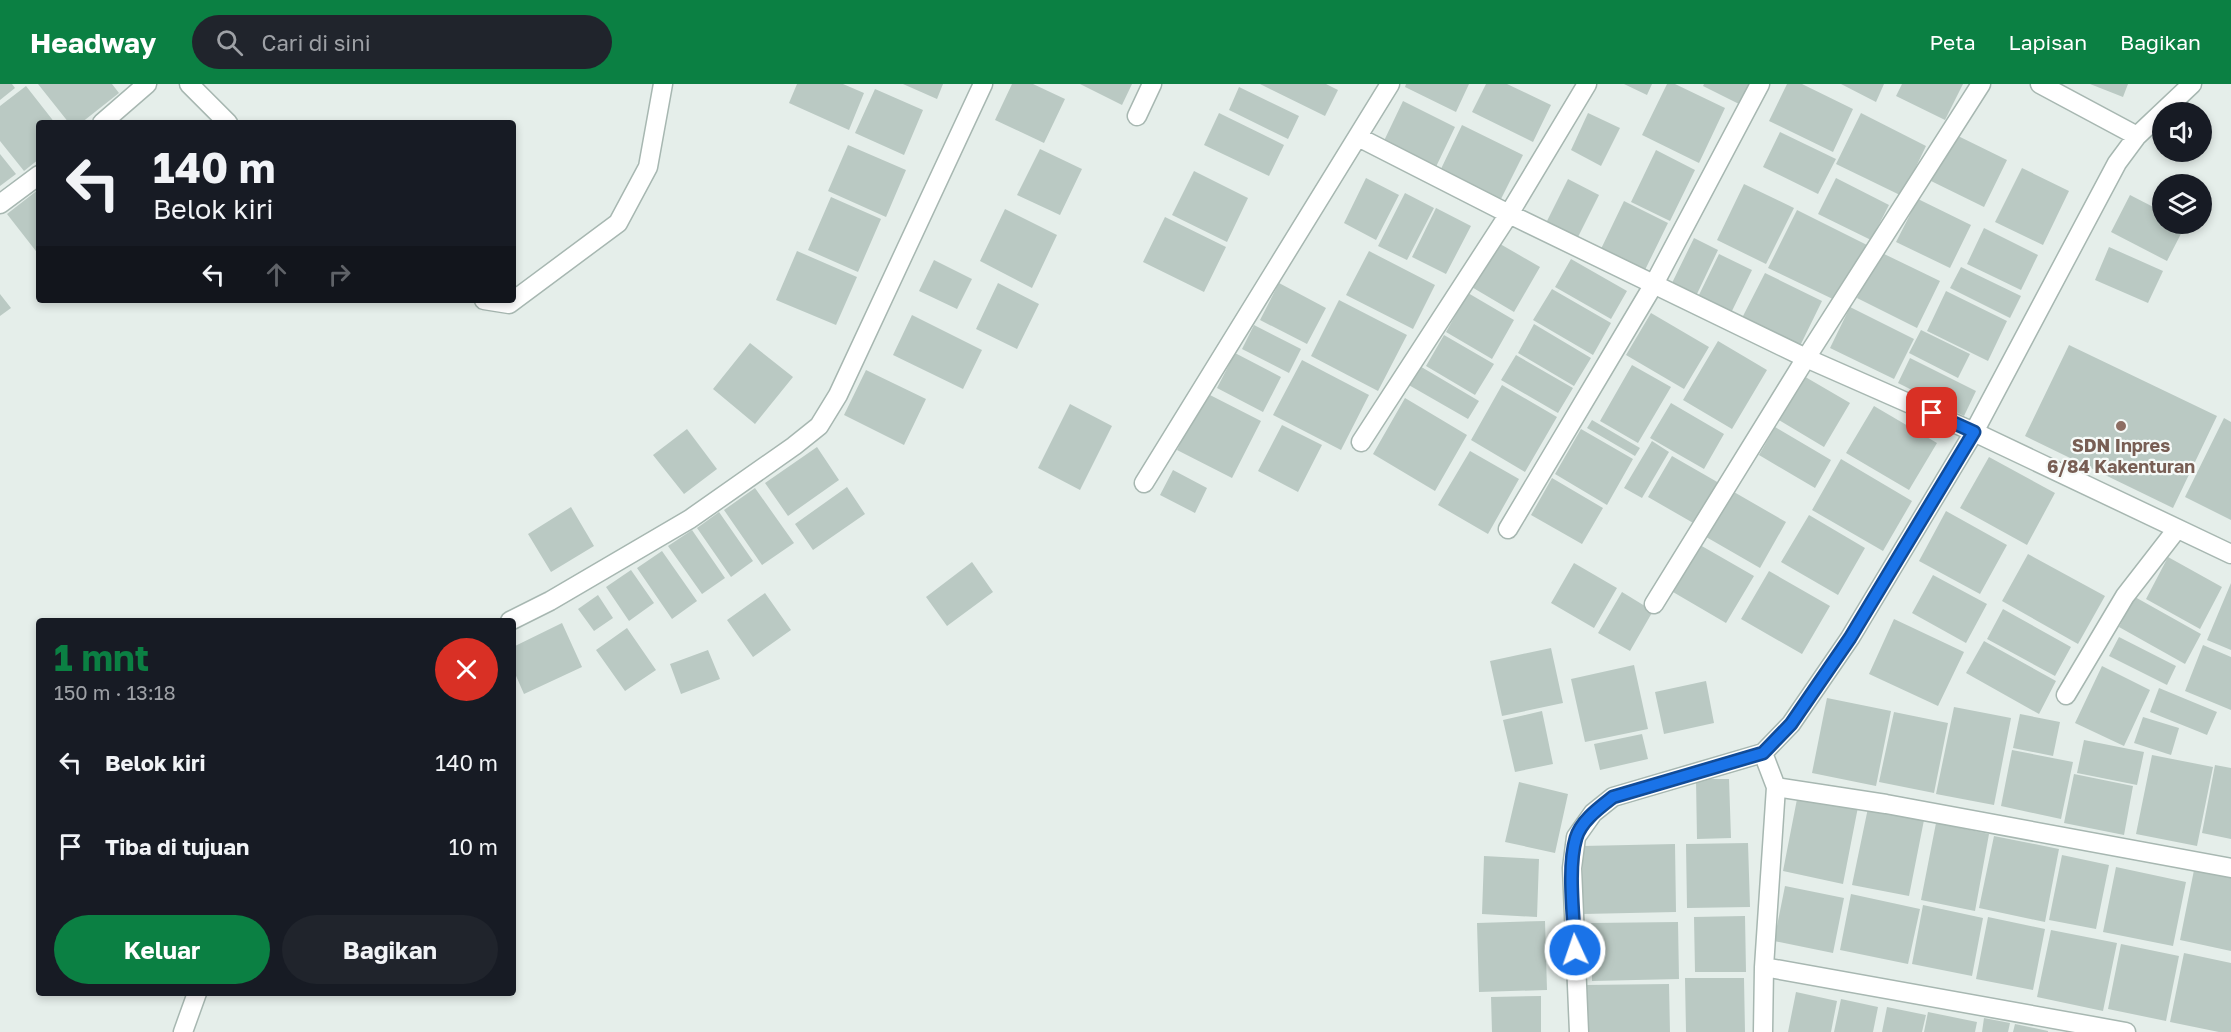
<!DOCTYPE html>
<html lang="id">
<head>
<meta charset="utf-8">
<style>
	:root { --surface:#171b24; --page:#20242c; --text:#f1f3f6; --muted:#9ea1a6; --accent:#0b8043 }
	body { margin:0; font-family:"Golos Text",sans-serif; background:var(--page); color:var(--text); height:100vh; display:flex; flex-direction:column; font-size:22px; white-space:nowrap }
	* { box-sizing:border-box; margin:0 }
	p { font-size:20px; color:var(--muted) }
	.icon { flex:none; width:33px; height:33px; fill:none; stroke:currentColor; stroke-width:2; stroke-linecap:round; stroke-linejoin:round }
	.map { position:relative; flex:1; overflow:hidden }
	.sheet { position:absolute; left:36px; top:534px; width:480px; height:378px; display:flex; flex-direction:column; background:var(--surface); border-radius:6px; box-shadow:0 3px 9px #0003 }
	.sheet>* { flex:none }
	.banner { position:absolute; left:36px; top:36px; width:480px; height:183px; border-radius:6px; box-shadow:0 3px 9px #0003; background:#171b24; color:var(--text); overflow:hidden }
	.tools { position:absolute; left:2152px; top:18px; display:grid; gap:12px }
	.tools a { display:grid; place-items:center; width:60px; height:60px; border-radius:50%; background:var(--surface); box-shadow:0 3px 9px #0003; font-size:30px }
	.pin { position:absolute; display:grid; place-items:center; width:51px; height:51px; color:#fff; margin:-26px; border-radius:12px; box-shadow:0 3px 9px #0006 }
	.me { position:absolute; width:66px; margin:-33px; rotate:357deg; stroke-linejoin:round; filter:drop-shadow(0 0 4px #0008) }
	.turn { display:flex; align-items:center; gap:21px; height:126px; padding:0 18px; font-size:27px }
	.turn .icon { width:78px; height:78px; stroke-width:2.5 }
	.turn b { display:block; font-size:42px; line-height:51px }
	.lanes { display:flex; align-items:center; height:57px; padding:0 18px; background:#0003; justify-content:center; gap:30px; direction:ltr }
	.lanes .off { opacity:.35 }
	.round { display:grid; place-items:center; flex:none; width:63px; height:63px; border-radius:32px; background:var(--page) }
	.summary { display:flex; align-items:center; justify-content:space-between; height:102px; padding:0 18px }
	h1 { font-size:36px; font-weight:700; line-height:45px; color:var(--accent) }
	.action { display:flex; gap:12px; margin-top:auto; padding:12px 18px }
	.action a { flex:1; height:69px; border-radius:36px; background:var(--accent); color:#fff; font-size:24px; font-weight:700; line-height:69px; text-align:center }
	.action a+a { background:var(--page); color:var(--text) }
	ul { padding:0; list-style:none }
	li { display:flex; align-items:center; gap:18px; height:84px; padding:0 18px }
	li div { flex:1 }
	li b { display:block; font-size:22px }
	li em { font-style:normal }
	header { display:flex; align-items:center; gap:36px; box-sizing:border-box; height:84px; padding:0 30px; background:var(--accent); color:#fff }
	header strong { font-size:28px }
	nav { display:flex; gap:33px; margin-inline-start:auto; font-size:21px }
	.search { width:420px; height:54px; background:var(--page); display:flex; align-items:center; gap:15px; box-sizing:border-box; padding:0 21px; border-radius:33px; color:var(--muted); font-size:22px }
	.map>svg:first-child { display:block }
</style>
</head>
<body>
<header>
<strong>Headway</strong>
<div class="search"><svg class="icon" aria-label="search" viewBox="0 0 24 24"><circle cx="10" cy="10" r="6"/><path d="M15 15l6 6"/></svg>Cari di sini</div>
<nav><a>Peta</a><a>Lapisan</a><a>Bagikan</a></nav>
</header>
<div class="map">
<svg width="2231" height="948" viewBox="0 0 2231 948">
	<rect width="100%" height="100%" fill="#e5eeea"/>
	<path fill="#bac9c3" d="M 0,0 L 12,0 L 15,4 L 0,16 Z
		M 38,0 L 112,0 L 119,9 L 81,39 L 69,39 Z
		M 797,0 L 843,0 L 864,9 L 849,46 L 789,19 Z
		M 903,0 L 943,0 L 937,15 Z
		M 1012,0 L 1033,0 L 1065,15 L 1044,59 L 995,36 Z
		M 1080,0 L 1132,0 L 1122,21 Z
		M 1260,0 L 1326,0 L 1338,6 L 1325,32 Z
		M 1406,0 L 1469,0 L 1456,28 L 1405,3 Z
		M 1486,0 L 1507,0 L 1551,21 L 1533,58 L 1472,28 Z
		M 1624,0 L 1652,0 L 1647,11 Z
		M 1667,0 L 1675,0 L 1725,24 L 1699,79 L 1642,51 Z
		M 1704,0 L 1754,0 L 1743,22 L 1703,2 Z
		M 1787,0 L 1802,0 L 1853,25 L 1833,68 L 1769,37 Z
		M 1841,0 L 1884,0 L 1876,18 Z
		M 1902,0 L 1963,0 L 1945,36 L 1896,12 Z
		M 2090,0 L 2128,0 L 2123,13 Z
		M 26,2 L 55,39 L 39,39 L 39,75 L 24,87 L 0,57 L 0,22 Z
		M 1239,3 L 1299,32 L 1288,55 L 1229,26 Z
		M 875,5 L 923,26 L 904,71 L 855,49 Z
		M 1403,17 L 1455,43 L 1434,87 L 1382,61 Z
		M 1219,29 L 1284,61 L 1269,92 L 1204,61 Z
		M 1588,29 L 1620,44 L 1601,82 L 1571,66 Z
		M 1861,29 L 1926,62 L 1902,112 L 1836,80 Z
		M 1462,41 L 1523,71 L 1500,117 L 1440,87 Z
		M 1780,48 L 1836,75 L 1818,110 L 1763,83 Z
		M 1954,50 L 2007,76 L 1984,123 L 1931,97 Z
		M 848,61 L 906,86 L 886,133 L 828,107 Z
		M 1040,65 L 1082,85 L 1060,131 L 1017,111 Z
		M 1656,66 L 1695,86 L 1670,137 L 1631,118 Z
		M 0,70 L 16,90 L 0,102 Z
		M 2022,84 L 2069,107 L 2043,161 L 1995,138 Z
		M 1194,87 L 1248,114 L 1227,158 L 1172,131 Z
		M 1366,94 L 1399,111 L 1376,156 L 1344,139 Z
		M 1836,94 L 1889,121 L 1871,156 L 1818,130 Z
		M 1568,95 L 1599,111 L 1577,155 L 1546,139 Z
		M 1744,100 L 1794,124 L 1766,180 L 1717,156 Z
		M 39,105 L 39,171 L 7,130 Z
		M 1405,109 L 1434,124 L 1407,176 L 1378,162 Z
		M 2130,111 L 2163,128 L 2163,140 L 2186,140 L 2167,177 L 2111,148 Z
		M 831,113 L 881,135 L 858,188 L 808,166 Z
		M 1918,115 L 1971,141 L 1950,184 L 1896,158 Z
		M 1624,117 L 1668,139 L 1644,188 L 1600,167 Z
		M 1436,124 L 1471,142 L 1446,190 L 1412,173 Z
		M 1005,125 L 1057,151 L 1032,204 L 980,177 Z
		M 1797,126 L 1867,161 L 1839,218 L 1768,184 Z
		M 1165,133 L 1226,163 L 1204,208 L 1143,178 Z
		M 1984,144 L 2038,171 L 2021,206 L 1967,180 Z
		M 1694,154 L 1718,166 L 1696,212 L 1672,199 Z
		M 1495,157 L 1540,183 L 1514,228 L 1470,202 Z
		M 2109,163 L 2163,187 L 2148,219 L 2095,196 Z
		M 797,167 L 857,193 L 836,241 L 776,216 Z
		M 1369,167 L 1435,201 L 1413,245 L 1346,211 Z
		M 1880,168 L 1940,197 L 1917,244 L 1857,214 Z
		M 1719,170 L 1752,186 L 1730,231 L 1697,215 Z
		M 1571,175 L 1627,207 L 1611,235 L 1555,203 Z
		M 934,176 L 972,195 L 957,225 L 919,207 Z
		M 1961,183 L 2021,212 L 2010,234 L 1950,204 Z
		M 1765,189 L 1822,217 L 1800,262 L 1742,234 Z
		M 998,199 L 1039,220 L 1017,265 L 976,245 Z
		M 1279,199 L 1326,224 L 1307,260 L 1260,236 Z
		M 1552,205 L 1611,239 L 1593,271 L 1533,236 Z
		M 1946,207 L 2007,237 L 1988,277 L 1927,247 Z
		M 1468,209 L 1514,236 L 1492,275 L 1446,248 Z
		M 0,210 L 11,224 L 0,232 Z
		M 1339,216 L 1407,251 L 1378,307 L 1311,272 Z
		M 1850,223 L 1914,255 L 1894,295 L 1830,264 Z
		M 1651,229 L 1709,263 L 1684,305 L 1626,271 Z
		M 912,231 L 982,266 L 963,305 L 893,271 Z
		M 1534,240 L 1591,274 L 1574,302 L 1518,269 Z
		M 1254,241 L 1301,265 L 1289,289 L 1242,265 Z
		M 1921,246 L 1970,270 L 1958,294 L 1909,269 Z
		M 1444,251 L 1494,280 L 1475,311 L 1426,282 Z
		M 1718,257 L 1767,286 L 1732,345 L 1683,316 Z
		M 750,259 L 793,293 L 755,340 L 713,305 Z
		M 2069,261 L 2217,332 L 2173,424 L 2025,352 Z
		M 1235,269 L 1281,293 L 1263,328 L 1217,304 Z
		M 1516,271 L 1573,304 L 1558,329 L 1501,296 Z
		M 1910,274 L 1976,307 L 1964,332 L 1898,299 Z
		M 1302,276 L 1369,311 L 1341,366 L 1273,331 Z
		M 1418,281 L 1479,317 L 1468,335 L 1407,300 Z
		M 1632,281 L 1671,303 L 1638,359 L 1600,337 Z
		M 866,286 L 926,315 L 904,361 L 844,331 Z
		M 1802,291 L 1850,319 L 1824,363 L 1777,335 Z
		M 1502,301 L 1557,333 L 1525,388 L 1471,356 Z
		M 1206,309 L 1261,337 L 1232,394 L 1177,366 Z
		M 1405,314 L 1467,351 L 1435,407 L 1373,370 Z
		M 1671,319 L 1724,350 L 1704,385 L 1650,354 Z
		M 1070,320 L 1112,342 L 1080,406 L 1038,384 Z
		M 1874,322 L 1937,359 L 1909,406 L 1846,369 Z
		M 2224,334 L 2231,338 L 2231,436 L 2185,413 Z
		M 1592,336 L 1640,364 L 1635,372 L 1587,344 Z
		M 1282,341 L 1322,361 L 1298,408 L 1258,387 Z
		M 1775,343 L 1831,376 L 1815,404 L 1759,371 Z
		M 687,345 L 717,385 L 684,410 L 653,371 Z
		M 1581,345 L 1633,375 L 1607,421 L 1555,390 Z
		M 1652,357 L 1669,368 L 1642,414 L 1624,404 Z
		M 817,363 L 839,396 L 788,432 L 765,399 Z
		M 1470,367 L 1519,395 L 1488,450 L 1438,421 Z
		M 1672,372 L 1719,399 L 1695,440 L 1648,413 Z
		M 1989,373 L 2055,409 L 2027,461 L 1960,424 Z
		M 1841,375 L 1912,417 L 1883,467 L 1812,426 Z
		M 1173,386 L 1207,404 L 1195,429 L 1160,411 Z
		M 1552,394 L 1603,424 L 1582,460 L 1531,431 Z
		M 847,403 L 865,430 L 813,466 L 795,440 Z
		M 755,404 L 794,459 L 762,481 L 724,426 Z
		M 1727,404 L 1786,438 L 1760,484 L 1701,450 Z
		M 571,423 L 594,462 L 551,488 L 528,450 Z
		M 1946,427 L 2007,461 L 1980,510 L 1919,477 Z
		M 719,428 L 753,477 L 731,493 L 697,444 Z
		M 1809,431 L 1865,464 L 1838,511 L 1781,478 Z
		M 692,446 L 725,494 L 702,510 L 668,462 Z
		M 1700,461 L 1754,492 L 1726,539 L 1673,508 Z
		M 662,467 L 697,517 L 672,535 L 637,484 Z
		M 2028,470 L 2105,512 L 2078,560 L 2002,517 Z
		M 2168,473 L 2222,503 L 2200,545 L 2146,515 Z
		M 972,478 L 993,508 L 947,542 L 926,513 Z
		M 1574,479 L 1617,504 L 1594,544 L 1551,519 Z
		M 631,486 L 654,519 L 629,537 L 606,503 Z
		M 1769,487 L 1830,522 L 1802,570 L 1741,535 Z
		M 1933,491 L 1987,520 L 1966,559 L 1912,529 Z
		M 2231,499 L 2231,566 L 2207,556 Z
		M 1622,508 L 1653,527 L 1630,567 L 1598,549 Z
		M 765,509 L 791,546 L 753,573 L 727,536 Z
		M 598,511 L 613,534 L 594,547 L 578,525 Z
		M 2135,513 L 2201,550 L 2185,580 L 2119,543 Z
		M 2003,525 L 2071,563 L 2055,592 L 1987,555 Z
		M 1894,535 L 1964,568 L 1938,622 L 1869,590 Z
		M 562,539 L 582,583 L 524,610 L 513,585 L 513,563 Z
		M 627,544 L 656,586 L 625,607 L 596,566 Z
		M 2119,553 L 2176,582 L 2167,601 L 2109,572 Z
		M 1984,557 L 2056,597 L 2039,630 L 1966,589 Z
		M 2203,561 L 2231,573 L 2231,626 L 2185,607 Z
		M 1551,564 L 1563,619 L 1502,632 L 1490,577 Z
		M 708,566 L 720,595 L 681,610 L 670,580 Z
		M 1634,581 L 1648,645 L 1585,658 L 1571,595 Z
		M 2102,582 L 2150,606 L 2124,662 L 2075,639 Z
		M 1706,597 L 1714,639 L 1664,650 L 1655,608 Z
		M 2159,604 L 2217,628 L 2207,651 L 2150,628 Z
		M 1827,614 L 1891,627 L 1876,702 L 1812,689 Z
		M 1954,623 L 2011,634 L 1994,721 L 1936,710 Z
		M 1542,627 L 1553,680 L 1515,688 L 1503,636 Z
		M 1894,628 L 1948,639 L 1934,709 L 1879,698 Z
		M 2020,630 L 2060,638 L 2053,672 L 2013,664 Z
		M 2143,633 L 2179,644 L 2171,671 L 2134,659 Z
		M 1642,650 L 1648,675 L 1600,686 L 1594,660 Z
		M 2084,656 L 2144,668 L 2137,701 L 2077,689 Z
		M 2012,666 L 2073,678 L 2061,735 L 2001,722 Z
		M 2152,671 L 2213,683 L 2197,762 L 2136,750 Z
		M 2215,681 L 2231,684 L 2231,755 L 2202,749 Z
		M 2074,690 L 2133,702 L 2124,751 L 2064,739 Z
		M 1696,695 L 1729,695 L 1731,754 L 1697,755 Z
		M 1519,698 L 1568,710 L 1555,769 L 1505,758 Z
		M 1798,710 L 1858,723 L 1843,800 L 1783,787 Z
		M 1868,724 L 1924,736 L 1909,812 L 1852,801 Z
		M 1936,739 L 1989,750 L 1975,827 L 1921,816 Z
		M 1994,752 L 2059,765 L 2045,838 L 1979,824 Z
		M 1748,759 L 1750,823 L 1687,824 L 1686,760 Z
		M 1675,760 L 1676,828 L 1583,830 L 1582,762 Z
		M 2062,771 L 2109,781 L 2096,845 L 2049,836 Z
		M 1484,772 L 1539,775 L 1537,833 L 1482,830 Z
		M 2116,783 L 2186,798 L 2173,862 L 2103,848 Z
		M 2194,786 L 2231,794 L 2231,867 L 2180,856 Z
		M 1785,802 L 1844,814 L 1833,869 L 1774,857 Z
		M 1851,810 L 1920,825 L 1908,880 L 1840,866 Z
		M 1923,821 L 1983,834 L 1972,892 L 1912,880 Z
		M 1745,832 L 1746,888 L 1695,888 L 1694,833 Z
		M 1988,833 L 2045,845 L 2033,906 L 1976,895 Z
		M 1545,837 L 1547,906 L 1479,908 L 1477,839 Z
		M 1678,838 L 1679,895 L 1592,897 L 1591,839 Z
		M 2051,846 L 2117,859 L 2103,927 L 2037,913 Z
		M 2121,860 L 2179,872 L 2166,937 L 2108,925 Z
		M 2184,869 L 2231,879 L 2231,948 L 2219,948 L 2170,938 Z
		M 1685,894 L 1744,894 L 1745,948 L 1686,948 Z
		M 1669,900 L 1670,948 L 1585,948 L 1584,901 Z
		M 1796,908 L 1837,917 L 1831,948 L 1788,948 Z
		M 1541,912 L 1541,948 L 1492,948 L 1491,913 Z
		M 1841,915 L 1878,923 L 1873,948 L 1834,948 Z
		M 1887,923 L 1926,931 L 1922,948 L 1882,948 Z
		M 1928,928 L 1977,938 L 1975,948 L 1924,948 Z
		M 1984,934 L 2010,939 L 2008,948 L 1982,948 Z
		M 2015,940 L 2048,947 L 2048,948 L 2013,948 Z"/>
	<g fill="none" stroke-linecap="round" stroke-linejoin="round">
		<defs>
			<path id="minor" d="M 189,0 L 228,39
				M 2040,0 L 2137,52
				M 1137,32 L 1152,0
				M 102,39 L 147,0
				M 1358,53 L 1509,130 L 1806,274 L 1974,348 L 2231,470
				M 0,120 L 39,91
				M 484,216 L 509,220 L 618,139 L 648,83 L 663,0
				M 1361,358 L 1509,130 L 1587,0
				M 1144,399 L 1390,0
				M 1508,445 L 1654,200 L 1760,0
				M 1654,520 L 1806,274 L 1981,0
				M 510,537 L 550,517 L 690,435 L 794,362 L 819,342 L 838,311 L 983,0
				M 2066,611 L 2125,512 L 2177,445
				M 1776,703 L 1886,720 L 2231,784
				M 1764,883 L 2126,948
				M 183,948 L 197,909
				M 1579,948 L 1572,784 L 1576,753 L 1593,729 L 1613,713 L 1763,669 L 1791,640 L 1850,554 L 1974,348 L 2117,79 L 2137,52 L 2192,0
				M 1763,948 L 1764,883 L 1776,703 L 1763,669"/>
		</defs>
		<use href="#minor" stroke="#a7b7b1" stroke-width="21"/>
		<use href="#minor" stroke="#fff" stroke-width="18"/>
	</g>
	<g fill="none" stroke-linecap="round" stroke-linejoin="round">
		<defs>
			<path id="route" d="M 1575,866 C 1574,834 1567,784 1576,754 C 1581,737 1599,724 1613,713 L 1763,669 L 1791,640 L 1850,554 L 1974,348 L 1932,329"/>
		</defs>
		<use href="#route" stroke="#114b97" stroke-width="15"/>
		<use href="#route" stroke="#1a73e8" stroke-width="10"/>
	</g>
	<circle fill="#8d6e63" stroke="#f6faf8" stroke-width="2" cx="2121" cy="342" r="6"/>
	<g text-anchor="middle" stroke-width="4.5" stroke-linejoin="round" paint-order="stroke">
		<g font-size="18" font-weight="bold" fill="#785e54" stroke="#f6faf8">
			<text x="2121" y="368">SDN Inpres<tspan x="2121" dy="21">6/84 Kakenturan</tspan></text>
		</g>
	</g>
</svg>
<div class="tools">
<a><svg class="icon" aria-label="sound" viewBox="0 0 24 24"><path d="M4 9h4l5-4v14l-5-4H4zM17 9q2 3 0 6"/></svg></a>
<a><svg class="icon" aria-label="layers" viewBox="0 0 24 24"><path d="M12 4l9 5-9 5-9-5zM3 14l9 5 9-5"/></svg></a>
</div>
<div class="pin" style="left:1932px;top:329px;background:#d93025"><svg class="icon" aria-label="arrive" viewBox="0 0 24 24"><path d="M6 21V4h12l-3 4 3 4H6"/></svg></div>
<svg class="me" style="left:1575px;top:866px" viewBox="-20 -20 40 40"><circle r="17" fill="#1a73e8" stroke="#fff" stroke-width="3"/><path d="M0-11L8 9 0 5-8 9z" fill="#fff"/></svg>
<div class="banner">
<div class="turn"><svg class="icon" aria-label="left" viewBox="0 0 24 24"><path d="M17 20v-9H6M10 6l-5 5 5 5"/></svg><div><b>140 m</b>Belok kiri</div></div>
<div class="lanes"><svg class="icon" aria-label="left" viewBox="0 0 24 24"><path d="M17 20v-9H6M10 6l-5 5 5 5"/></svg><svg class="icon off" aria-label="ahead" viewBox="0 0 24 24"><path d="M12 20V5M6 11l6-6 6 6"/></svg><svg class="icon off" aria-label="right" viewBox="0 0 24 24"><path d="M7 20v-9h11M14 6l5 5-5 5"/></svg></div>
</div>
<section class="sheet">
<div class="summary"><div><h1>1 mnt</h1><p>150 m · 13:18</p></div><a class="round" style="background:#d93025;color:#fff"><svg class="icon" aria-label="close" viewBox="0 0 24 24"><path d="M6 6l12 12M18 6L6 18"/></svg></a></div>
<ul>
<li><svg class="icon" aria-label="left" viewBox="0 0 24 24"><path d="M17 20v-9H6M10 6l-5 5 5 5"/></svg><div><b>Belok kiri</b></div><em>140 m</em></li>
<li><svg class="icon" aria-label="arrive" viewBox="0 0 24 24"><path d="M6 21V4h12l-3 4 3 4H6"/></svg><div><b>Tiba di tujuan</b></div><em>10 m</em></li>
</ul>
<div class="action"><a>Keluar</a><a>Bagikan</a></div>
</section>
</div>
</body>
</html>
